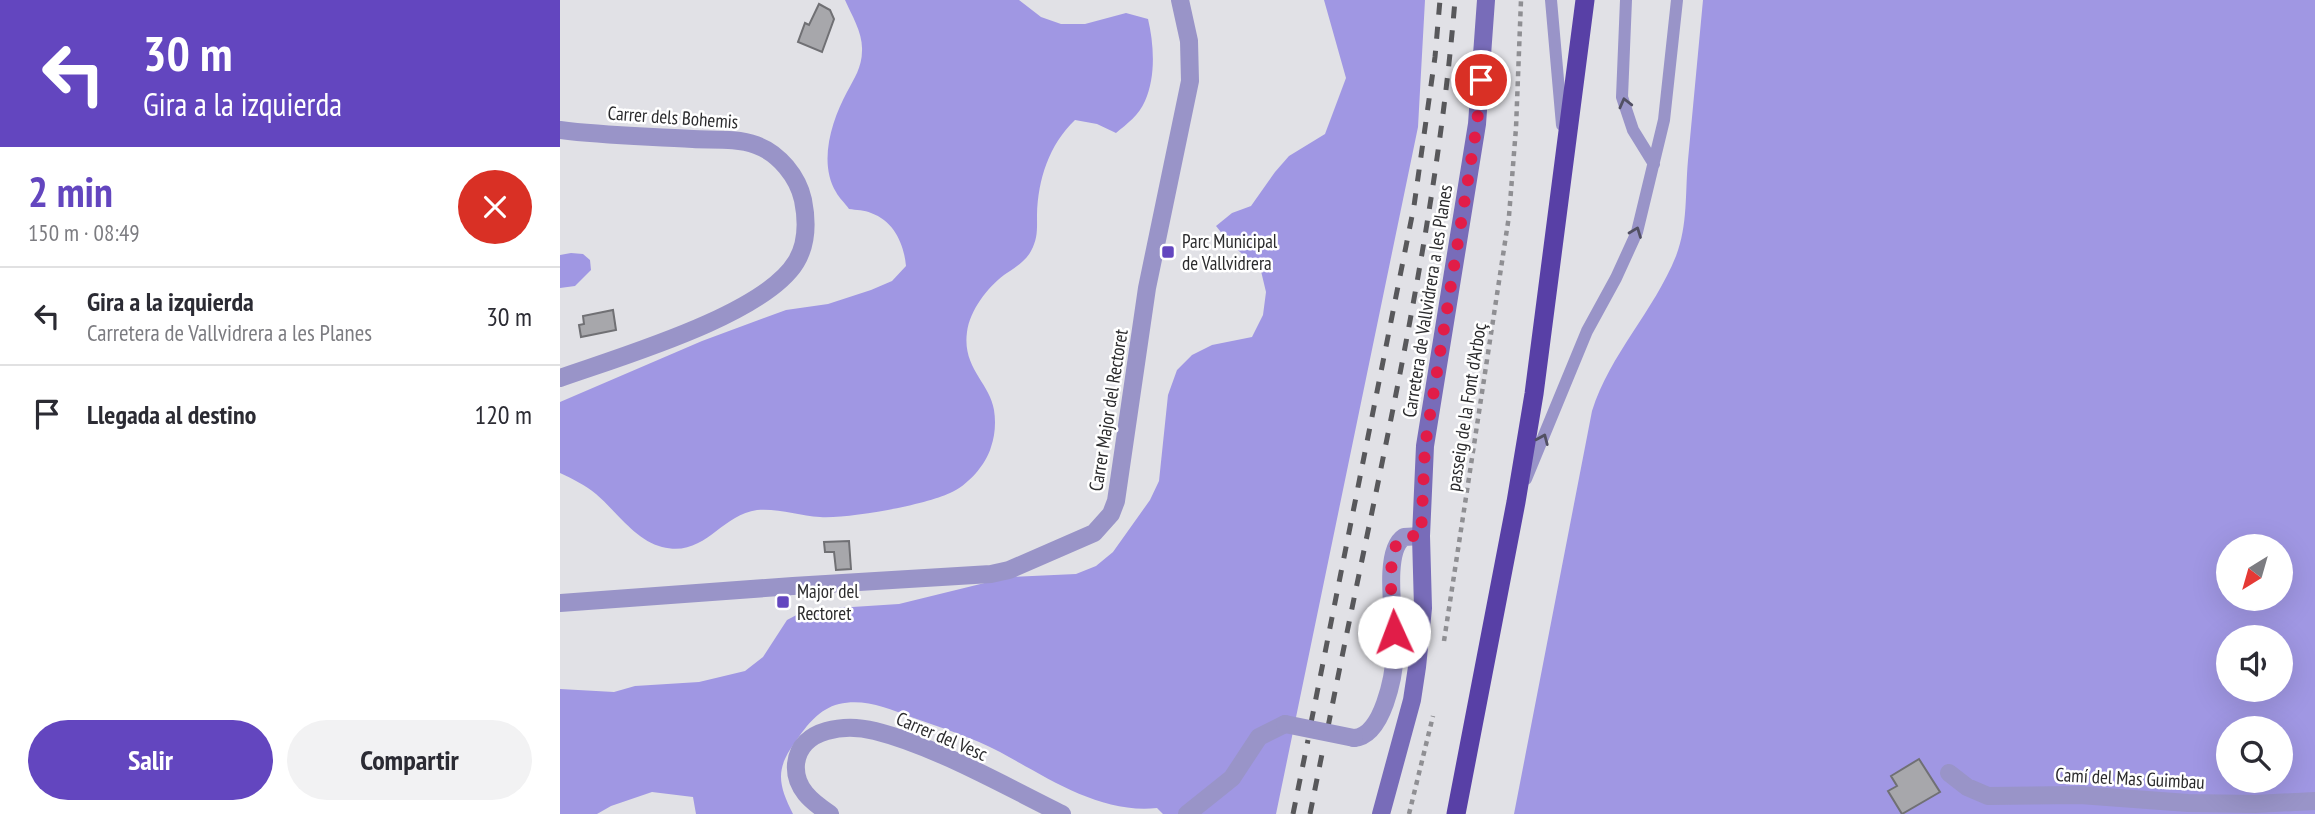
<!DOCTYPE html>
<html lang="es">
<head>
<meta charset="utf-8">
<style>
	:root { --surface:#fff; --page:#f2f2f3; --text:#2b2b33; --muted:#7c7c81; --line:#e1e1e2; --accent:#6346bf }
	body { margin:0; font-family:"PT Sans Narrow",sans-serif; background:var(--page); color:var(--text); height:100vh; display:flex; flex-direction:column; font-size:26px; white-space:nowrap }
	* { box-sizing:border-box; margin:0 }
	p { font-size:23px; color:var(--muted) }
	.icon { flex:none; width:38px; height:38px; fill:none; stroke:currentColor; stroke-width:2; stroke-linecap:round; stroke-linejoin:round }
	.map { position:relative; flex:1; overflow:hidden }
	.details { display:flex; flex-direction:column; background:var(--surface); width:560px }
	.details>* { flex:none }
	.hud { background:#6346bf; color:#fff; overflow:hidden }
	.needle { width:46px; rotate:217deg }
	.controls { position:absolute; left:1656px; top:534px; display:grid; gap:14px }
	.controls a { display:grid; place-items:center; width:77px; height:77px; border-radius:50%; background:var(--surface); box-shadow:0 7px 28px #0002; font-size:35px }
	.pin { position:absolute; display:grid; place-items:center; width:60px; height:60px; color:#fff; margin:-30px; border:4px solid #fff; border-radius:50%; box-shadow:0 2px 7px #0007 }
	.me { position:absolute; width:77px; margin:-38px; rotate:358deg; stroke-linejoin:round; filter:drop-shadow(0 0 5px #0008) }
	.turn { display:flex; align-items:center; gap:24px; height:147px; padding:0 28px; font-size:32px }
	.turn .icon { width:91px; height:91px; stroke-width:2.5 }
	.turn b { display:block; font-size:49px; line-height:60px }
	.round { display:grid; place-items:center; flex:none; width:74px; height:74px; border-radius:37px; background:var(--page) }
	.head { display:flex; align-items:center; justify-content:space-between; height:119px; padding:0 28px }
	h1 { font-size:42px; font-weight:700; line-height:52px; color:var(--accent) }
	.action { display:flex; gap:14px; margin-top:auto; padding:14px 28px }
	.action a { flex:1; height:80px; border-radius:42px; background:var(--accent); color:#fff; font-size:28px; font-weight:700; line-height:80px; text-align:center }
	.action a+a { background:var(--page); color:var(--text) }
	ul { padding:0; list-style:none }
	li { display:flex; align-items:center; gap:21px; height:98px; padding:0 28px; border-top:2px solid var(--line) }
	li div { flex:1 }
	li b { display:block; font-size:26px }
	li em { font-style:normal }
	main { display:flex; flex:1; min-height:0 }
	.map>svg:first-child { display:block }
</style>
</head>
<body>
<main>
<section class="details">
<div class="hud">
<div class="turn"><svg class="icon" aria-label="left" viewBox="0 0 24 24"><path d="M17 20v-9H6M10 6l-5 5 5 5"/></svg><div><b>30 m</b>Gira a la izquierda</div></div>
</div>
<div class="head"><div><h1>2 min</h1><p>150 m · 08:49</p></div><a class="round" style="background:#d93025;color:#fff"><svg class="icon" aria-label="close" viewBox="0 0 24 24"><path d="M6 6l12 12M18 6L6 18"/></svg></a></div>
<ul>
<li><svg class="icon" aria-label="left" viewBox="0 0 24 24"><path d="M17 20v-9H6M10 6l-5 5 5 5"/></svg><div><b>Gira a la izquierda</b><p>Carretera de Vallvidrera a les Planes</p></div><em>30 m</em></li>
<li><svg class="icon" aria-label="arrive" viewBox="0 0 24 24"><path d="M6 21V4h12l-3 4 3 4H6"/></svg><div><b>Llegada al destino</b></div><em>120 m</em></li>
</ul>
<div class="action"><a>Salir</a><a>Compartir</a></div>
</section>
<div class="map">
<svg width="1755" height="814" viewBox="0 0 1755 814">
	<rect width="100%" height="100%" fill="#e1e1e6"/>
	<path fill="#a097e3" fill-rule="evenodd" d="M 285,0 L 459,0 L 481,17 L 501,24 L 525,24 L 566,13 L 588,19 C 594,44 596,77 585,101 C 579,115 567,124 556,133 L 537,124 L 515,120 C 489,145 478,179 477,215 C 477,229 478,238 471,251 C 466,261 453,269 444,275 C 427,288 410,310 407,332 C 402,368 430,383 434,410 C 436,422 435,436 431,447 C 426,465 407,486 390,493 C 365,505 288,519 260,517 C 240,516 218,508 197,510 C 160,515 145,558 102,547 C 75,540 56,511 36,494 C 25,485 13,479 0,473 L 0,402 L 142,341 L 226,310 L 268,304 L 311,290 L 332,281 L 346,266 C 344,244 334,221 311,213 C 305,210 296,210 289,209 C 285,203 279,198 276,192 C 258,162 272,120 287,92 C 294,79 302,67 302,51 C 303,33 292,16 285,0 Z
		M 764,0 L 865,0 L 858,127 L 716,814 L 603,814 L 597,808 C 540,814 488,778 440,752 C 414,738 379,727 351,717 C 328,708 303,698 279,704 C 259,709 247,725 236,741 C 215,769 218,784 233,814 L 136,814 L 133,797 L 92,792 L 51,806 L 37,814 L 0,814 L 0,689 L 54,692 L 75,686 L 139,682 L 160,677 L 185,671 L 203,657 L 227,620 L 246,610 L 339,604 L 449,577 L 516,574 L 536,566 L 553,552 L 590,500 L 599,481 L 608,395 L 617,370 L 632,355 L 652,345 L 692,337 L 703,315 L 706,292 L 701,271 L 669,242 L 656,226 L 672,213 L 691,206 L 715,172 L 729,156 L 765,134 L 786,78 Z
		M 1143,0 L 1755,0 L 1755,814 L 954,814 L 1032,411 C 1050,354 1094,311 1116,256 C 1128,225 1125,193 1128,160 C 1133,107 1138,53 1143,0 ZM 1668,546 L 1720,546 L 1720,598 L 1668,598 ZM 1668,637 L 1720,637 L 1720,690 L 1668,690 ZM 1668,728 L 1720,728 L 1720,780 L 1668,780 Z
		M 11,253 L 23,254 L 30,260 L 31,270 L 15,286 L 0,288 L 0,255 Z"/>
	<path fill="#a7a7ab" stroke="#707074" stroke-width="2" d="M 259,4 L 270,10 L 274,19 L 262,52 L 238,42 L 245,23 L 249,25 Z
		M 53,310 L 56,330 L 21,337 L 19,325 L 24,324 L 23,316 Z
		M 289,541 L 291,569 L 276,570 L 274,552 L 265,552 L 264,542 Z
		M 1359,759 L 1380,792 L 1342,814 L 1328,791 L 1337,786 L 1331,776 Z"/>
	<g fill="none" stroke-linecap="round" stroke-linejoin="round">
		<path stroke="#8f8f93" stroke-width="4.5" stroke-dasharray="5 5" stroke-linecap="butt" d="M 884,641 L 949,216 L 956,128 L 961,0
			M 849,814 L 873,716"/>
		<path stroke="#9994c8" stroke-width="12" d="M 991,0 L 1002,125
			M 1066,0 L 1062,97 L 1073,130 L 1094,164
			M 966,479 L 1027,331 L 1056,278 L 1077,232 L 1104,120 L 1117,0"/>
		<path stroke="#9994c8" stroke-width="18" d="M 0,130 C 44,136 89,136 133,139 C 153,140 177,138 196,145 C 219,153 238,177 243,200 C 247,220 247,244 236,262 C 204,315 59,357 0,378
			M 794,738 C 823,736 834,676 835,652 C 836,626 821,552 844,537 L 861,536
			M 1389,773 L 1407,787 L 1428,796 L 1520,795 L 1628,803 L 1695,804 L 1755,801
			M 270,814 C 252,802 234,788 236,764 C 240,727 287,724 315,731 C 375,746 445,786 502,814
			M 627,814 L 672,778 L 699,737 L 725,724"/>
		<path stroke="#9994c8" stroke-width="18" d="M 0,603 L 233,586 L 431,574 L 449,570 L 534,533 L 551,514 L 556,501 L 587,288 L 630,81 L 629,41 L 620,0"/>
		<path stroke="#786cb9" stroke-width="18" d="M 821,814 L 852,700 L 857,667 L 863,608 L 861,536 L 865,446 L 917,124 L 926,0"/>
		<path stroke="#5840a6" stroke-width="19" d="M 896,814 L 956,502 L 974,394 L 1025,0"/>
		<path stroke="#58585b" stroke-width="5" stroke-dasharray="12 12" stroke-linecap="butt" d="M 751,723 L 854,206 L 875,57 L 880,0
			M 768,727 C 815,486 875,245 895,0
			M 733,814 L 748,740
			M 750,814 L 764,744"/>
		<path stroke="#9994c8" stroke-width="18" d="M 725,724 L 794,738"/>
	</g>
	<defs><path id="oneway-chevron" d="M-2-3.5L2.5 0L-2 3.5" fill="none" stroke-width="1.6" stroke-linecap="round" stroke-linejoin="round" transform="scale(1.75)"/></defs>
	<g stroke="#525063">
		<use href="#oneway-chevron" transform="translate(1065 103) rotate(-104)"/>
		<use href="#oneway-chevron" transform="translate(1076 232) rotate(-69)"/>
		<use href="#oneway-chevron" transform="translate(983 439) rotate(-67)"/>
	</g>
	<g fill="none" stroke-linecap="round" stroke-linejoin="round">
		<path stroke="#e11d48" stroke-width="12" stroke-dasharray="0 21.6" d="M 834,632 C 833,613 825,553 840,540 C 845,535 854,536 861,536 L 865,446 L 917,124 L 921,80"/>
	</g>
	<g fill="#6346bf" stroke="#fff" stroke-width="2.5">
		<rect x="601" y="245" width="14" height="14" rx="3.5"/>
		<rect x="216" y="595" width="14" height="14" rx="3.5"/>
	</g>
	<g text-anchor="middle" stroke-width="5" stroke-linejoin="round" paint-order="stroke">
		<g font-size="19" fill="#2b2b2d" stroke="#fff">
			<text transform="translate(113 117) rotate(4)" y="7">Carrer dels Bohemis</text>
			<text transform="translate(867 301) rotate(-81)" y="7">Carretera de Vallvidrera a les Planes</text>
			<text transform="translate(906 407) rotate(-81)" y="7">passeig de la Font d'Arboç</text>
			<text transform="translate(548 410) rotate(-81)" y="7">Carrer Major del Rectoret</text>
			<text transform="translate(382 736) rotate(23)" y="7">Carrer del Vesc</text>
			<text transform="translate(1570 778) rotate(3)" y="7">Camí del Mas Guimbau</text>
		</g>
		<g font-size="19" fill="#2b2b2d" stroke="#fff" text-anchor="start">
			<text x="622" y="248">Parc Municipal<tspan x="622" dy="22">de Vallvidrera</tspan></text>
			<text x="237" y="598">Major del<tspan x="237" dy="22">Rectoret</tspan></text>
		</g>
	</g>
</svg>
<div class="controls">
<a><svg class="needle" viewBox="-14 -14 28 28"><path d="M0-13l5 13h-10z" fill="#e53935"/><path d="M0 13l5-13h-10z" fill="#7c7c81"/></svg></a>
<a><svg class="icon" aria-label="sound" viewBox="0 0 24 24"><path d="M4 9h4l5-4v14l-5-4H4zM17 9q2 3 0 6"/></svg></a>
<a><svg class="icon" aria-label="search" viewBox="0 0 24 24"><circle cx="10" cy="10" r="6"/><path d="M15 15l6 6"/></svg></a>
</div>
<div class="pin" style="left:921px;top:80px;background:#d93025"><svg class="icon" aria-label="arrive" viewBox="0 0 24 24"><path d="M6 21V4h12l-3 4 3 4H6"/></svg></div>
<svg class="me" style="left:834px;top:632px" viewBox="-20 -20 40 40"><circle r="19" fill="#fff"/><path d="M0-13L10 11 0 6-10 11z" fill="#e11d48"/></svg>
</div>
</main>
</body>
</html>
